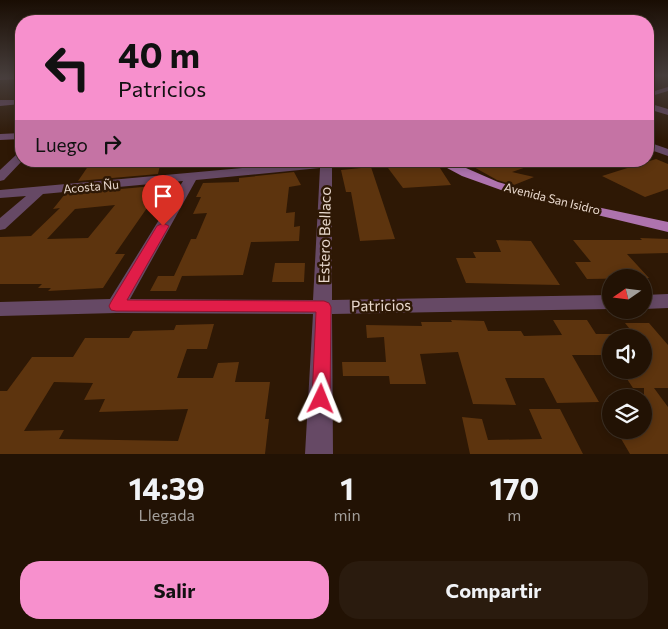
<!DOCTYPE html>
<html lang="es">
<head>
<meta charset="utf-8">
<style>
	:root { --surface:#221204; --page:#2a1b0e; --text:#f1f3f6; --muted:#a29e9a; --line:#3f3226; --accent:#f790cd }
	body { margin:0; font-family:Commissioner,sans-serif; background:var(--page); color:var(--text); height:100vh; display:flex; flex-direction:column; font-size:19px; white-space:nowrap }
	* { box-sizing:border-box; margin:0 }
	p { font-size:16px; color:var(--muted) }
	.icon { flex:none; width:28px; height:28px; fill:none; stroke:currentColor; stroke-width:2; stroke-linecap:round; stroke-linejoin:round }
	.map { position:relative; height:454px; overflow:hidden }
	.sheet { display:flex; flex-direction:column; background:var(--surface); flex:1 }
	.sheet>* { flex:none }
	.banner { position:absolute; left:15px; top:15px; width:639px; height:152px; border-radius:20px; box-shadow:0 2px 8px #0003,0 0 0 1px var(--line); background:#f790cd; color:#111; overflow:hidden }
	.needle { width:32px; rotate:256deg }
	.tools { position:absolute; left:602px; top:269px; display:grid; gap:10px }
	.tools a { display:grid; place-items:center; width:50px; height:50px; border-radius:50%; background:var(--surface); box-shadow:0 2px 8px #0003,0 0 0 1px var(--line); font-size:25px }
	.pin { position:absolute; display:grid; place-items:center; width:42px; height:42px; color:#fff; margin:-51px -21px; border-radius:50% 50% 50% 0; rotate:-45deg; box-shadow:0 0 5px #0007 }
	.pin .icon { rotate:45deg }
	.me { position:absolute; width:55px; margin:-28px; rotate:2deg; stroke-linejoin:round; filter:drop-shadow(0 0 4px #0008) }
	.turn { display:flex; align-items:center; gap:18px; height:105px; padding:0 20px; font-size:22px }
	.turn .icon { width:65px; height:65px; stroke-width:2.5 }
	.turn b { display:block; font-size:35px; line-height:42px }
	.then { display:flex; align-items:center; height:48px; padding:0 20px; background:#0003; gap:10px; font-size:19px }
	.eta { display:flex; justify-content:space-evenly; align-items:center; height:85px; text-align:center }
	.eta b { font-size:30px; font-weight:700; line-height:35px }
	.action { display:flex; gap:10px; margin-top:auto; padding:10px 20px }
	.action a { flex:1; height:58px; border-radius:20px; background:var(--accent); color:#111; font-size:20px; font-weight:700; line-height:58px; text-align:center }
	.action a+a { background:var(--page); color:var(--text) }
	.map>svg:first-child { display:block }
</style>
</head>
<body>
<div class="map">
<svg width="668" height="454" viewBox="0 0 668 454">
	<rect width="100%" height="100%" fill="#2e1805"/>
	<path fill="#5d340e" fill-rule="evenodd" d="M 656,159 L 668,164 L 668,189 L 645,197 L 602,176 Z
		M 161,161 L 158,174 L 78,181 L 91,162 Z
		M 238,161 L 290,161 L 290,162 L 239,166 Z
		M 398,161 L 432,161 L 438,165 L 451,185 L 403,188 L 385,164 Z
		M 463,161 L 537,161 L 538,163 L 512,172 L 534,177 L 514,185 L 497,180 Z
		M 371,167 L 395,239 L 360,241 L 351,192 L 346,192 L 341,170 Z
		M 294,172 L 301,185 L 289,187 L 286,213 L 295,212 L 294,227 L 300,226 L 299,241 L 251,242 L 243,275 L 182,276 L 176,291 L 150,291 L 158,276 L 174,276 L 191,239 L 196,239 L 207,213 L 193,214 L 201,197 L 196,197 L 203,183 L 239,182 L 239,178 Z
		M 154,186 L 151,195 L 156,195 L 115,254 L 125,254 L 103,288 L 48,291 L 51,288 L 38,288 L 42,284 L 0,284 L 0,237 L 31,236 L 60,208 L 53,209 L 65,194 ZM 115,205 L 88,238 L 47,239 L 75,209 Z
		M 640,238 L 668,239 L 668,253 L 627,254 L 649,278 L 587,279 L 575,262 L 591,262 L 573,240 L 642,240 Z
		M 496,240 L 531,241 L 560,285 L 466,283 L 456,258 L 476,258 L 473,252 L 501,252 Z
		M 275,263 L 305,263 L 304,282 L 272,282 Z
		M 451,320 L 484,321 L 488,331 L 521,331 L 524,336 L 562,335 L 553,320 L 587,320 L 596,334 L 611,334 L 611,355 L 572,355 L 599,402 L 557,403 L 544,378 L 505,378 L 516,405 L 473,404 L 458,352 L 420,354 L 426,384 L 390,384 L 389,376 L 343,376 L 342,362 L 386,362 L 384,337 L 367,338 L 366,325 L 422,326 L 421,322 L 452,322 Z
		M 625,323 L 649,323 L 668,345 L 668,388 L 654,388 L 668,407 L 668,454 L 630,454 L 616,430 L 644,430 L 644,388 L 633,388 L 621,370 L 644,370 L 644,338 L 637,338 Z
		M 214,324 L 207,349 L 187,349 L 177,378 L 213,378 L 218,363 L 239,362 L 235,382 L 270,382 L 265,419 L 269,419 L 265,454 L 0,454 L 0,391 L 7,391 L 32,357 L 73,357 L 85,338 L 129,338 L 133,331 L 174,330 L 176,325 ZM 54,382 L 93,383 L 84,400 L 105,399 L 99,412 L 188,409 L 178,441 L 59,439 L 64,430 L 24,431 Z
		M 529,409 L 560,409 L 583,454 L 470,454 L 462,417 L 482,419 L 488,440 L 542,439 Z"/>
	<g fill="none" stroke-linecap="round" stroke-linejoin="round">
		<path fill="#664965" fill-rule="evenodd" d="M 0,76 L 21,76 L 21,79 L 0,80 Z
			M 668,87 L 668,91 L 648,97 L 648,93 Z
			M 0,100 L 21,100 L 21,104 L 0,106 Z
			M 648,103 L 668,109 L 668,115 L 648,109 Z
			M 21,133 L 21,139 L 0,140 L 0,134 Z
			M 648,142 L 668,149 L 668,156 L 648,149 Z
			M 21,153 L 22,161 L 4,180 L 0,181 L 0,170 L 17,154 Z
			M 320,161 L 367,161 L 361,164 L 332,167 L 332,300 L 611,295 L 611,309 L 332,314 L 333,454 L 305,454 L 313,314 L 116,313 L 0,316 L 0,302 L 110,299 L 183,181 L 43,194 L 5,229 L 0,230 L 0,218 L 26,196 L 0,198 L 0,190 ZM 320,168 L 313,300 L 130,299 L 196,180 Z
			M 668,294 L 668,308 L 644,309 L 644,295 Z"/>
		<path fill="#ae73ae" fill-rule="evenodd" d="M 434,161 L 450,161 L 498,182 L 554,198 L 668,222 L 668,232 L 518,196 L 462,176 Z"/>
	</g>
	<linearGradient id="sky" x2="0" y2="1"><stop stop-color="#190d03"/><stop offset="0.54" stop-color="#463d3b"/><stop offset="1" stop-color="#463d3b" stop-opacity="0"/></linearGradient>
	<rect width="668" height="140" fill="url(#sky)"/>
	<path fill="#e11d48" stroke="#92132f" d="M 163,223 L 169,226 L 127,300 L 324,301 L 329,303 L 331,307 L 330,399 L 327,405 L 321,407 L 314,405 L 312,399 L 316,312 L 116,311 L 111,310 L 109,306 L 111,302 L 157,226 Z"/>
	<g text-anchor="middle" stroke-width="5" stroke-linejoin="round" paint-order="stroke">
		<g font-size="12" fill="#e9d9ce" stroke="#2e1805">
			<text transform="translate(91 187) rotate(-5)" y="4">Acosta Ñu</text>
			<text transform="translate(552 199) rotate(14)" y="4">Avenida San Isidro</text>
		</g>
		<g font-size="15" fill="#e9d9ce" stroke="#2e1805">
			<text transform="translate(325 235) rotate(-89)" y="5">Estero Bellaco</text>
			<text transform="translate(381 306) rotate(-1)" y="5">Patricios</text>
		</g>
	</g>
</svg>
<div class="tools">
<a><svg class="needle" viewBox="-14 -14 28 28"><path d="M0-13l5 13h-10z" fill="#e53935"/><path d="M0 13l5-13h-10z" fill="#a29e9a"/></svg></a>
<a><svg class="icon" aria-label="sound" viewBox="0 0 24 24"><path d="M4 9h4l5-4v14l-5-4H4zM17 9q2 3 0 6"/></svg></a>
<a><svg class="icon" aria-label="layers" viewBox="0 0 24 24"><path d="M12 4l9 5-9 5-9-5zM3 14l9 5 9-5"/></svg></a>
</div>
<div class="pin" style="left:163px;top:226px;background:#d93025"><svg class="icon" aria-label="arrive" viewBox="0 0 24 24"><path d="M6 21V4h12l-3 4 3 4H6"/></svg></div>
<svg class="me" style="left:321px;top:399px" viewBox="-20 -20 40 40"><path d="M0-17L14 15 0 8-14 15z" fill="#e11d48" stroke="#fff" stroke-width="4"/></svg>
<div class="banner">
<div class="turn"><svg class="icon" aria-label="left" viewBox="0 0 24 24"><path d="M17 20v-9H6M10 6l-5 5 5 5"/></svg><div><b>40 m</b>Patricios</div></div>
<div class="then">Luego<svg class="icon" aria-label="right" viewBox="0 0 24 24"><path d="M7 20v-9h11M14 6l5 5-5 5"/></svg></div>
</div>
</div>
<section class="sheet">
<div class="eta">
<div><b>14:39</b><p>Llegada</p></div>
<div><b>1</b><p>min</p></div>
<div><b>170</b><p>m</p></div>
</div>
<div class="action"><a>Salir</a><a>Compartir</a></div>
</section>
</body>
</html>
